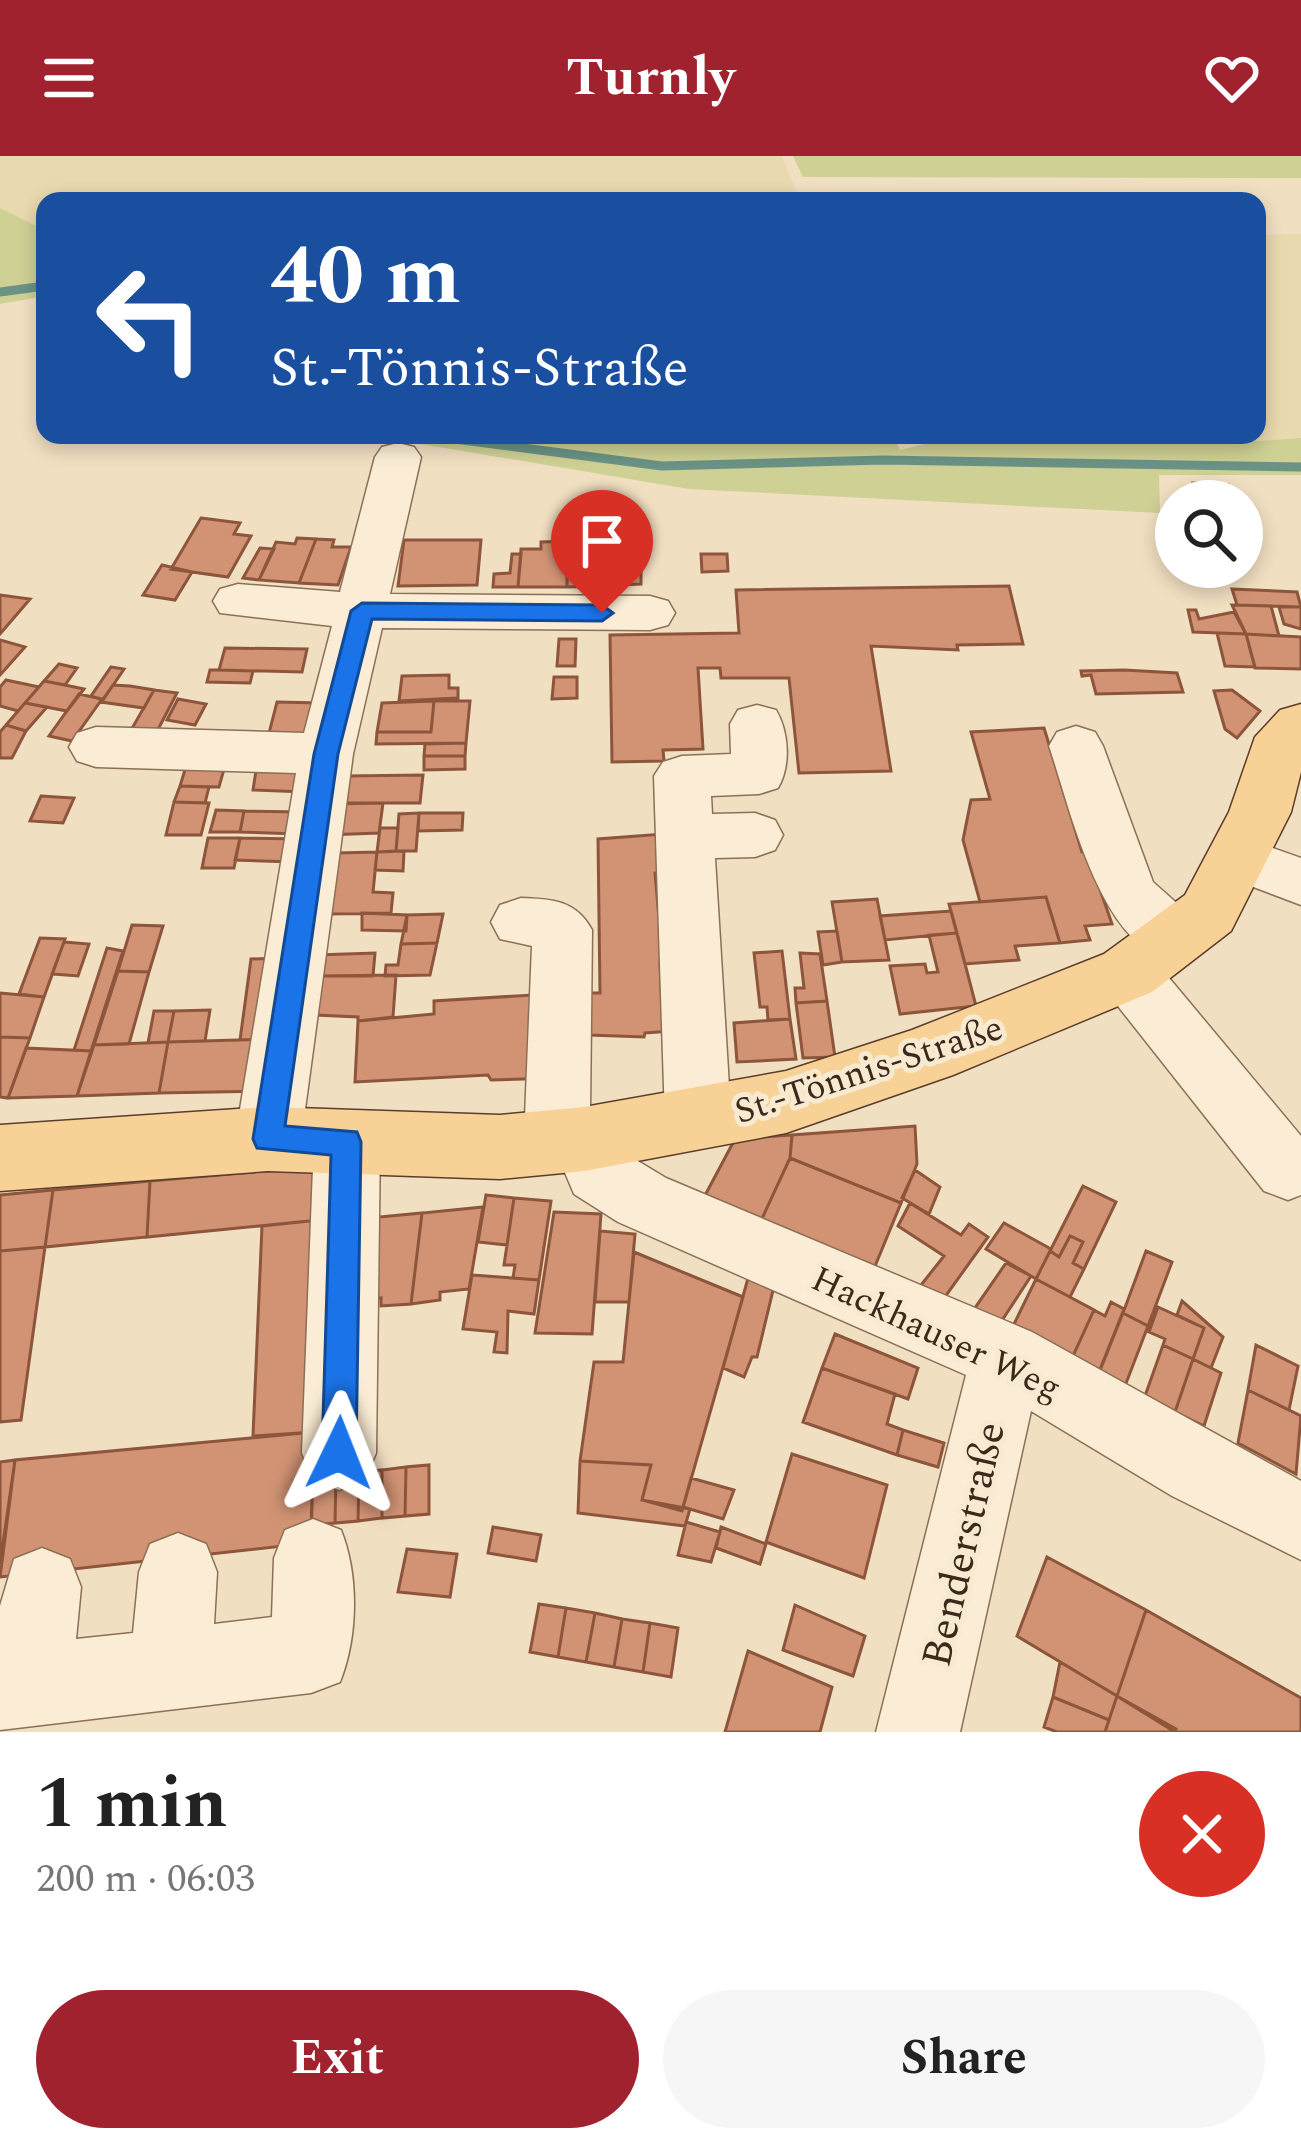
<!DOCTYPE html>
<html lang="en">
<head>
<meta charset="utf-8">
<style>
	:root { --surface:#fff; --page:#f6f6f6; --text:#222; --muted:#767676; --accent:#a0222e }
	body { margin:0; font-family:Spectral,serif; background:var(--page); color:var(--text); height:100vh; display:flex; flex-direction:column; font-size:45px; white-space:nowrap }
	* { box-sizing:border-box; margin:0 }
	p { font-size:39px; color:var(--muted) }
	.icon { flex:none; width:66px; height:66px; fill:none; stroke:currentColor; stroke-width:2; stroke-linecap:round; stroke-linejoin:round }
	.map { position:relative; height:1576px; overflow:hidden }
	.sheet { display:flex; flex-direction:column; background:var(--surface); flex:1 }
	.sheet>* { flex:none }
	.guide { position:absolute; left:36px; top:36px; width:1230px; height:252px; border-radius:24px; box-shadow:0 6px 18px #0003; background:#1a4fa0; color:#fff; overflow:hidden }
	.fabs { position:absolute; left:1155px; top:324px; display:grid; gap:24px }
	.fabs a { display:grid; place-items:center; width:108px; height:108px; border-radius:50%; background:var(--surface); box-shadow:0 6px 18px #0003; font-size:60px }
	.pin { position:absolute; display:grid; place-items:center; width:102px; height:102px; color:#fff; margin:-123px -51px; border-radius:50% 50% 50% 0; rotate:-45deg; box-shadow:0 0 12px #0007 }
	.pin .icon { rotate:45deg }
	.me { position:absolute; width:132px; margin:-66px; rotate:2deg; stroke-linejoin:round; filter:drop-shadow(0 0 9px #0008) }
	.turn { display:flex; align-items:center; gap:42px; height:252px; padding:0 36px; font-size:54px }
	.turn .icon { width:156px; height:156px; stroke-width:2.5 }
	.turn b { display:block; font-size:84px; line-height:102px }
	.round { display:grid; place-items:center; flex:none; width:126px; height:126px; border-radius:63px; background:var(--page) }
	.overview { display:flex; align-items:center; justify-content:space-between; height:204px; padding:0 36px }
	h1 { font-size:72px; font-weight:700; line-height:90px }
	.primary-button { display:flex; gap:24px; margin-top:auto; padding:24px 36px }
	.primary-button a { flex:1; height:138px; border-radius:72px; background:var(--accent); color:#fff; font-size:48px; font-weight:700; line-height:138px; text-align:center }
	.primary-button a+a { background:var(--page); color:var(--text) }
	header { display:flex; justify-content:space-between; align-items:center; height:156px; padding:0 36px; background:var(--accent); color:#fff; font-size:54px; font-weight:700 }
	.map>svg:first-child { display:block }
</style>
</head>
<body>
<header><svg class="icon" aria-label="menu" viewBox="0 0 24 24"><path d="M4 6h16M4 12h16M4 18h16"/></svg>Turnly<svg class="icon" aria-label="heart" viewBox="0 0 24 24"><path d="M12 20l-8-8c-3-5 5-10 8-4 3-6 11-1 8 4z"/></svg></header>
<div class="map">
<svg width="1301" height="1576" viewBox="0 0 1301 1576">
	<rect width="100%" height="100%" fill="#f1dfc1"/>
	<path fill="#e8d9ae" d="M 0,0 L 782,0 L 800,45 L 45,45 L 45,74 L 0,52 Z
		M 1301,78 L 1301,282 L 1230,287 L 929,287 L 916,279 L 1257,279 L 1257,79 Z"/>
	<path fill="#ced094" d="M 793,0 L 1301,0 L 1301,22 L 803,21 Z
		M 0,52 L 45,74 L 45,140 L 0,148 Z
		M 395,279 L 893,279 L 900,294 L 929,287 L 1230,287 L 1301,282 L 1301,319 L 1159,319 L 1160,357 L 689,333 L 421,288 Z"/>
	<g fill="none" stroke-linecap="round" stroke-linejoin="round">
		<path stroke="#6a9285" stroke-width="9" d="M 0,136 L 45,130
			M 424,279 L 662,310 L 883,304 L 1301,311"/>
	</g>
	<path fill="#d29374" stroke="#8d553b" stroke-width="3" d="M 1193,327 L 1228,329 L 1231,345 L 1197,345 Z
		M 201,362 L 240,367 L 234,378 L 251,380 L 228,421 L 171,413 Z
		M 297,382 L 316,383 L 299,427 L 259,424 L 276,386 L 295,388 Z
		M 316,383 L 334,384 L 332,391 L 351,391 L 338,429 L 299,427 Z
		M 404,384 L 481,384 L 477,429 L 398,430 Z
		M 568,385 L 567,431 L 518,431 L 521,393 L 541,393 L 541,386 Z
		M 590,391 L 597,393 L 596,404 L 614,404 L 615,430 L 567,431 L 567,393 Z
		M 260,392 L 274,393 L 259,424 L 243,422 Z
		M 512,398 L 521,398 L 518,431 L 493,431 L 494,418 L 510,417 Z
		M 701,398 L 727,398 L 728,415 L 702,416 Z
		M 641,403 L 641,428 L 615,429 L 619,404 Z
		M 162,409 L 192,416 L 175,444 L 143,439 Z
		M 1009,430 L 1023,488 L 957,489 L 958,494 L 871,490 L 891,615 L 799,617 L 789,522 L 721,522 L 720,512 L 698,512 L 703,593 L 663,594 L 664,605 L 612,606 L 610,479 L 739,477 L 736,434 Z
		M 1232,433 L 1297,436 L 1301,451 L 1237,449 Z
		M 0,439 L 30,443 L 0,478 Z
		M 1232,449 L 1271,450 L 1279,480 L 1246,478 Z
		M 1279,451 L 1301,451 L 1301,473 L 1284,468 Z
		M 1188,454 L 1196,454 L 1199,463 L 1234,456 L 1246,478 L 1193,476 Z
		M 1217,477 L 1246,478 L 1255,511 L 1225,510 Z
		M 1246,478 L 1301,481 L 1301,513 L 1255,512 Z
		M 559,483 L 576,483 L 575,510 L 557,510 Z
		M 0,484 L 25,491 L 0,519 Z
		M 225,492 L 307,493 L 302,516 L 219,514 Z
		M 59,508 L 77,512 L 65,529 L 44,525 Z
		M 111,511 L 124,513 L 103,544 L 91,540 Z
		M 210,514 L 219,514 L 253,515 L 250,527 L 207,526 Z
		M 1124,514 L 1177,517 L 1183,536 L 1096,538 L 1091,519 L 1082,520 L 1081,515 Z
		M 449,519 L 449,532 L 458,532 L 458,542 L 399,545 L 402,520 Z
		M 554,521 L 577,521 L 577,542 L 552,543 Z
		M 6,524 L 39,531 L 18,555 L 0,550 L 0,531 Z
		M 44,525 L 65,529 L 84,533 L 67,555 L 25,547 Z
		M 113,529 L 130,530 L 154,534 L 144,552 L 101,546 Z
		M 154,534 L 177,537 L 152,585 L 127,581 Z
		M 1232,534 L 1260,555 L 1237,582 L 1225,573 L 1214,535 Z
		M 79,538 L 102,543 L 72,585 L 49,580 Z
		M 178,543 L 206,548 L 195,569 L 167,564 Z
		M 434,545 L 431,576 L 377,576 L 382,547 Z
		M 434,545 L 470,545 L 466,587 L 376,588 L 377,576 L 431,576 Z
		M 277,546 L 320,547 L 310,590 L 266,589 Z
		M 25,547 L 47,551 L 26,575 L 6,569 Z
		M 6,569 L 26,575 L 12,602 L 0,602 L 0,576 Z
		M 1044,572 L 1082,696 L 1087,696 L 1112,768 L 1085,770 L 1090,784 L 1060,787 L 1046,741 L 980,746 L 963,684 L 971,644 L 990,643 L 971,576 Z
		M 466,587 L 465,600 L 424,600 L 425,588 Z
		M 424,600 L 465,600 L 465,613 L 424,614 Z
		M 188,604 L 226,606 L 219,631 L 180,630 Z
		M 257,608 L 308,609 L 304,636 L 253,634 Z
		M 423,619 L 420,647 L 343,647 L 347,620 Z
		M 180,630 L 209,631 L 205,647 L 174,646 Z
		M 41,640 L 74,642 L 63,667 L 30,665 Z
		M 174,646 L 209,647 L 201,679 L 166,679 Z
		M 383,647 L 379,677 L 326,679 L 331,648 Z
		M 216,654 L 244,655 L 240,676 L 210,676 Z
		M 244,655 L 302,656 L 299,678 L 240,676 Z
		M 419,657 L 463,657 L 462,674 L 418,675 Z
		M 419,657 L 416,695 L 396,695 L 399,658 Z
		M 380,672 L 398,672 L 396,695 L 377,696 Z
		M 663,678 L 666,716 L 655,717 L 659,762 L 670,802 L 660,803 L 661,836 L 673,875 L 645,877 L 644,881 L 589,879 L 589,837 L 600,837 L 598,683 Z
		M 208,682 L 240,682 L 234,712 L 202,712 Z
		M 240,682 L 298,683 L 295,706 L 235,704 Z
		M 404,695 L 403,715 L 375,714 L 377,696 Z
		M 377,696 L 373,736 L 393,737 L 391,757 L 331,758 L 337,697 Z
		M 1046,741 L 1060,787 L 1015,790 L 1019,804 L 965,808 L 949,748 Z
		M 877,743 L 889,804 L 842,806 L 832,746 Z
		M 951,755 L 957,777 L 885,784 L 880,760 Z
		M 362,757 L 407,759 L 406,775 L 362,774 Z
		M 443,758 L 437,787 L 401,788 L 407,759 Z
		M 132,769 L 163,770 L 149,816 L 118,815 Z
		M 837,775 L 842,806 L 823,809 L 818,776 Z
		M 957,777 L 976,850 L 900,858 L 890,810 L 925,808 L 927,817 L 938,816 L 929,779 Z
		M 40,782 L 65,783 L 44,841 L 19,838 Z
		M 64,786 L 89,788 L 78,820 L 52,818 Z
		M 437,787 L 430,819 L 385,820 L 386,809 L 398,809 L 401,788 Z
		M 107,792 L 123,795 L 91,895 L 74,894 Z
		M 782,795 L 790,863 L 768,864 L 767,851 L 760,851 L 754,797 Z
		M 375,797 L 373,820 L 312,820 L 316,799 Z
		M 800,797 L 820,798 L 827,845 L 796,847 L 795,832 L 804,832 Z
		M 280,802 L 271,883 L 240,884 L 251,803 Z
		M 118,815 L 149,816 L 129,888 L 94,889 Z
		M 396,819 L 393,861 L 358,865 L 358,861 L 316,859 L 322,820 Z
		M 0,837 L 44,841 L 30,882 L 0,881 Z
		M 549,838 L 552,922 L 491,924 L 488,919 L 355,926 L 358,865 L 434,858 L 434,845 Z
		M 827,845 L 835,901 L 803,902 L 796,847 Z
		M 210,854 L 205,885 L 168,886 L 174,855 Z
		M 154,855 L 174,855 L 168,886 L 148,887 Z
		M 790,863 L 796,903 L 737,906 L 734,867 Z
		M 0,881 L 30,882 L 8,942 L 0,941 Z
		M 271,883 L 263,935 L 159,937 L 168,886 Z
		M 168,886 L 159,937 L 77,940 L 94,889 Z
		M 26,892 L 91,895 L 77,940 L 8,942 Z
		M 915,970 L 917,1008 L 901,1047 L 790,1002 L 792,979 Z
		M 792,979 L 790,1002 L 759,1069 L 702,1045 L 735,983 Z
		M 790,1002 L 901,1047 L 873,1115 L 759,1069 Z
		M 320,1010 L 319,1064 L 147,1081 L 150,1025 Z
		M 915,1014 L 940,1031 L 929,1058 L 902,1042 Z
		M 150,1025 L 147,1081 L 45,1091 L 53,1034 Z
		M 1083,1030 L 1116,1046 L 1084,1113 L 1073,1107 L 1083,1086 L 1070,1080 L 1059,1101 L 1050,1095 Z
		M 53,1034 L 45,1091 L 0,1095 L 0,1039 Z
		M 486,1039 L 514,1042 L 507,1089 L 478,1086 Z
		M 514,1042 L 551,1045 L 539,1124 L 513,1122 L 515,1109 L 504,1109 Z
		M 910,1047 L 961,1079 L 969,1068 L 988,1081 L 942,1145 L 921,1129 L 944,1100 L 898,1070 Z
		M 483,1051 L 469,1133 L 440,1136 L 440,1144 L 411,1148 L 422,1057 Z
		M 554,1056 L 601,1058 L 592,1178 L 535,1177 Z
		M 422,1057 L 411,1148 L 381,1150 L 381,1142 L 354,1145 L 358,1063 Z
		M 319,1064 L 314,1276 L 253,1280 L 262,1070 Z
		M 1004,1067 L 1051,1093 L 1036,1123 L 986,1093 Z
		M 600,1075 L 635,1078 L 629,1146 L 595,1146 Z
		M 1070,1080 L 1083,1086 L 1073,1107 L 1084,1113 L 1070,1141 L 1036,1123 L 1050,1095 L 1059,1101 Z
		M 45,1091 L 21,1264 L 0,1266 L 0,1095 Z
		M 1146,1095 L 1172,1106 L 1148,1170 L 1123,1157 Z
		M 634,1096 L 743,1141 L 682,1355 L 642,1344 L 651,1309 L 580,1305 L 594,1206 L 623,1206 Z
		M 1006,1107 L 1031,1120 L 999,1169 L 975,1152 Z
		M 750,1115 L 775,1126 L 757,1201 L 752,1201 L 744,1221 L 723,1212 Z
		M 472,1119 L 539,1124 L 534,1158 L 508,1155 L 507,1197 L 494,1196 L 497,1176 L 463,1173 Z
		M 1036,1123 L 1094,1154 L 1073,1200 L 1014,1168 Z
		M 1182,1145 L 1223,1181 L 1211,1212 L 1193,1203 L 1204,1172 L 1177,1159 Z
		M 1111,1146 L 1124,1153 L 1099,1216 L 1073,1200 L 1094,1154 L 1105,1160 Z
		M 1158,1151 L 1204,1172 L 1193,1203 L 1163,1189 L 1165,1183 L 1149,1176 Z
		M 1123,1157 L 1148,1170 L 1125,1230 L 1099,1217 Z
		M 835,1178 L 918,1212 L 908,1243 L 822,1212 Z
		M 1163,1189 L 1193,1203 L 1175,1256 L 1145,1240 Z
		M 1256,1189 L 1298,1210 L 1289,1254 L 1248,1234 Z
		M 1193,1203 L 1221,1217 L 1204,1270 L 1175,1256 Z
		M 822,1212 L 895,1238 L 887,1268 L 903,1274 L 897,1299 L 803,1266 Z
		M 1248,1234 L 1301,1260 L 1296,1318 L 1238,1287 Z
		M 903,1274 L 944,1287 L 938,1311 L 897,1299 Z
		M 314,1276 L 311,1387 L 0,1421 L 15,1304 Z
		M 792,1298 L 887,1329 L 864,1422 L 766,1386 Z
		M 15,1304 L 0,1408 L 0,1306 Z
		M 580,1305 L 651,1309 L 642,1344 L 690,1353 L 685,1370 L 578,1357 Z
		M 429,1309 L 429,1358 L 405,1360 L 406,1311 Z
		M 406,1311 L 405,1360 L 382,1362 L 382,1314 Z
		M 382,1314 L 382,1362 L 358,1365 L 359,1316 Z
		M 359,1316 L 358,1365 L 335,1367 L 336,1318 Z
		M 336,1318 L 335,1367 L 311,1369 L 313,1321 Z
		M 691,1322 L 734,1334 L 723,1363 L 683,1351 Z
		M 686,1366 L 720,1376 L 711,1406 L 678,1399 Z
		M 493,1371 L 541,1379 L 536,1405 L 488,1397 Z
		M 721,1371 L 766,1388 L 760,1408 L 716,1392 Z
		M 407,1393 L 457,1398 L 450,1441 L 398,1436 Z
		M 1047,1401 L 1146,1454 L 1117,1540 L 1017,1480 Z
		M 539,1448 L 566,1452 L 558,1501 L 530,1496 Z
		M 795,1449 L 865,1480 L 853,1520 L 783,1494 Z
		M 566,1452 L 595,1457 L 586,1506 L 558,1501 Z
		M 1146,1454 L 1301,1542 L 1301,1576 L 1175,1576 L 1117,1540 Z
		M 595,1457 L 622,1463 L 614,1511 L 586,1506 Z
		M 622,1463 L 650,1467 L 643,1516 L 614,1511 Z
		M 650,1467 L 678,1472 L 671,1521 L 643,1516 Z
		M 748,1495 L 832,1531 L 820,1576 L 725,1576 Z
		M 1060,1506 L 1117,1540 L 1109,1564 L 1053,1541 Z
		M 1117,1540 L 1176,1573 L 1175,1576 L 1105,1576 Z
		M 1053,1541 L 1109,1564 L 1105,1576 L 1057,1576 L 1044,1571 Z"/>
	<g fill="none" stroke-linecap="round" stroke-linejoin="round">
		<defs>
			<path id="minor" d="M 398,287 L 414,291 L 421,301 L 390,438 L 650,440 L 668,445 L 675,457 L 668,469 L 650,474 L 382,472 L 353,598 L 301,983 L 291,1004 L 268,1012 L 245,1004 L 235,983 L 296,617 L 96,611 L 77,605 L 69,591 L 77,577 L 96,571 L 304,577 L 332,470 L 220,457 L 213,445 L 220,433 L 238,428 L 340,436 L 375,301 L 382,291 Z
				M 757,549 L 776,554 C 789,576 791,610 778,632 L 759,638 L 711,640 L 712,658 L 755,657 L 775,664 L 783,679 L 775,694 L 755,701 L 715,702 L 731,963 L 721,983 L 698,992 L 675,983 L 665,963 L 654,620 L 663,606 L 682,600 L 731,598 L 730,568 L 738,554 Z
				M 1076,570 L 1095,576 L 1103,590 L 1153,726 L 1198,766 L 1207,783 L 1198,800 C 1108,830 1070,650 1049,590 L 1057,576 Z
				M 1239,680 L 1301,702 L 1301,749 L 1219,718 L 1210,702 L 1219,686 Z
				M 521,742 C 552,743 576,744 592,774 L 590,956 L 607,962 L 623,996 L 666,1022 L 1032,1176 L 1301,1325 L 1301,1404 L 1172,1340 L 1031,1255 L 960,1576 L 876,1576 L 966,1219 L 618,1066 L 574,1038 L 563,1012 L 534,1006 L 524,985 L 532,790 L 500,783 L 491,766 L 500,749 Z
				M 1128,792 L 1150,799 L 1301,980 L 1301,1039 L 1288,1044 L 1264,1035 L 1106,835 L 1098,817 L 1106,799 Z
				M 347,957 L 370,965 L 380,986 L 376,1297 L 365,1323 L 339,1334 L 313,1323 L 302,1297 L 314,986 L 324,965 Z
				M 313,1363 L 341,1374 C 359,1419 358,1481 340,1526 L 311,1537 L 0,1574 L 0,1450 L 14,1403 L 42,1392 L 70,1403 L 81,1431 L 76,1483 L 133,1477 L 139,1416 L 150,1388 L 178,1377 L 206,1388 L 217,1416 L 214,1468 L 272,1461 L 274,1402 L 285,1374 Z"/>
			<path id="major" d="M 1301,548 L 1301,616 L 1291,656 L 1231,775 L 1152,836 L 953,919 L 786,977 L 584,1015 L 500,1023 L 268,1015 L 0,1035 L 0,969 L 268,951 L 500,959 L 584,951 L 786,915 L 912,874 L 1104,798 L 1185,739 L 1229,656 L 1255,581 L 1280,554 Z"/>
		</defs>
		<use href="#minor" stroke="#8c6f57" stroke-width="3"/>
		<use href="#major" stroke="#5a3d2c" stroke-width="3"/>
		<use href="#minor" fill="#fbedd5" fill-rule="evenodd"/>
		<use href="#major" fill="#f8d196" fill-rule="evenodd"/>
	</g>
	<path fill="#1a73e8" stroke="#114b97" stroke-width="3" d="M 362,447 L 602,449 L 613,457 L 602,465 L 372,463 L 338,598 L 285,970 L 357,976 L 361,986 L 356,1297 L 351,1309 L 339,1314 L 327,1309 L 322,1297 L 331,999 L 257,992 L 253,983 L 314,598 L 351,455 Z"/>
	<g text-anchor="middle" stroke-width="10" stroke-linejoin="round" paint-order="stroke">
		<g font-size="36" fill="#3b291c" stroke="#f8ead1">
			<text transform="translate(868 912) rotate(-18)" y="13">St.-Tönnis-Straße</text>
			<text transform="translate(937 1176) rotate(25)" y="13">Hackhauser Weg</text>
		</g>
		<g font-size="42" fill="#3b291c" stroke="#f8ead1">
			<text transform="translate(962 1388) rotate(-77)" y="15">Benderstraße</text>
		</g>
	</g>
</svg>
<div class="fabs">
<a><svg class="icon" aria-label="search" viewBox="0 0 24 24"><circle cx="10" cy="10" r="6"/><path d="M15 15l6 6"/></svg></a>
</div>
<div class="pin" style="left:602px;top:457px;background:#d93025"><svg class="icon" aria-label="arrive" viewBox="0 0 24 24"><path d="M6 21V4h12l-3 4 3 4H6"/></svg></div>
<svg class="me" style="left:339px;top:1297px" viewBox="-20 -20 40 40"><path d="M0-17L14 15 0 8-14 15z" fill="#1a73e8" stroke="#fff" stroke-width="4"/></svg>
<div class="guide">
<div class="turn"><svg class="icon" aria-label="left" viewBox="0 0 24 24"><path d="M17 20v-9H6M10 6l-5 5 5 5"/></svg><div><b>40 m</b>St.-Tönnis-Straße</div></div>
</div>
</div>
<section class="sheet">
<div class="overview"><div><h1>1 min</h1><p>200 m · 06:03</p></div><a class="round" style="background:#d93025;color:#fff"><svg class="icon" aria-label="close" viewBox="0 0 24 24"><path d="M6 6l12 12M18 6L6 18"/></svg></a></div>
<div class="primary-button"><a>Exit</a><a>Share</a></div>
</section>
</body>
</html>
